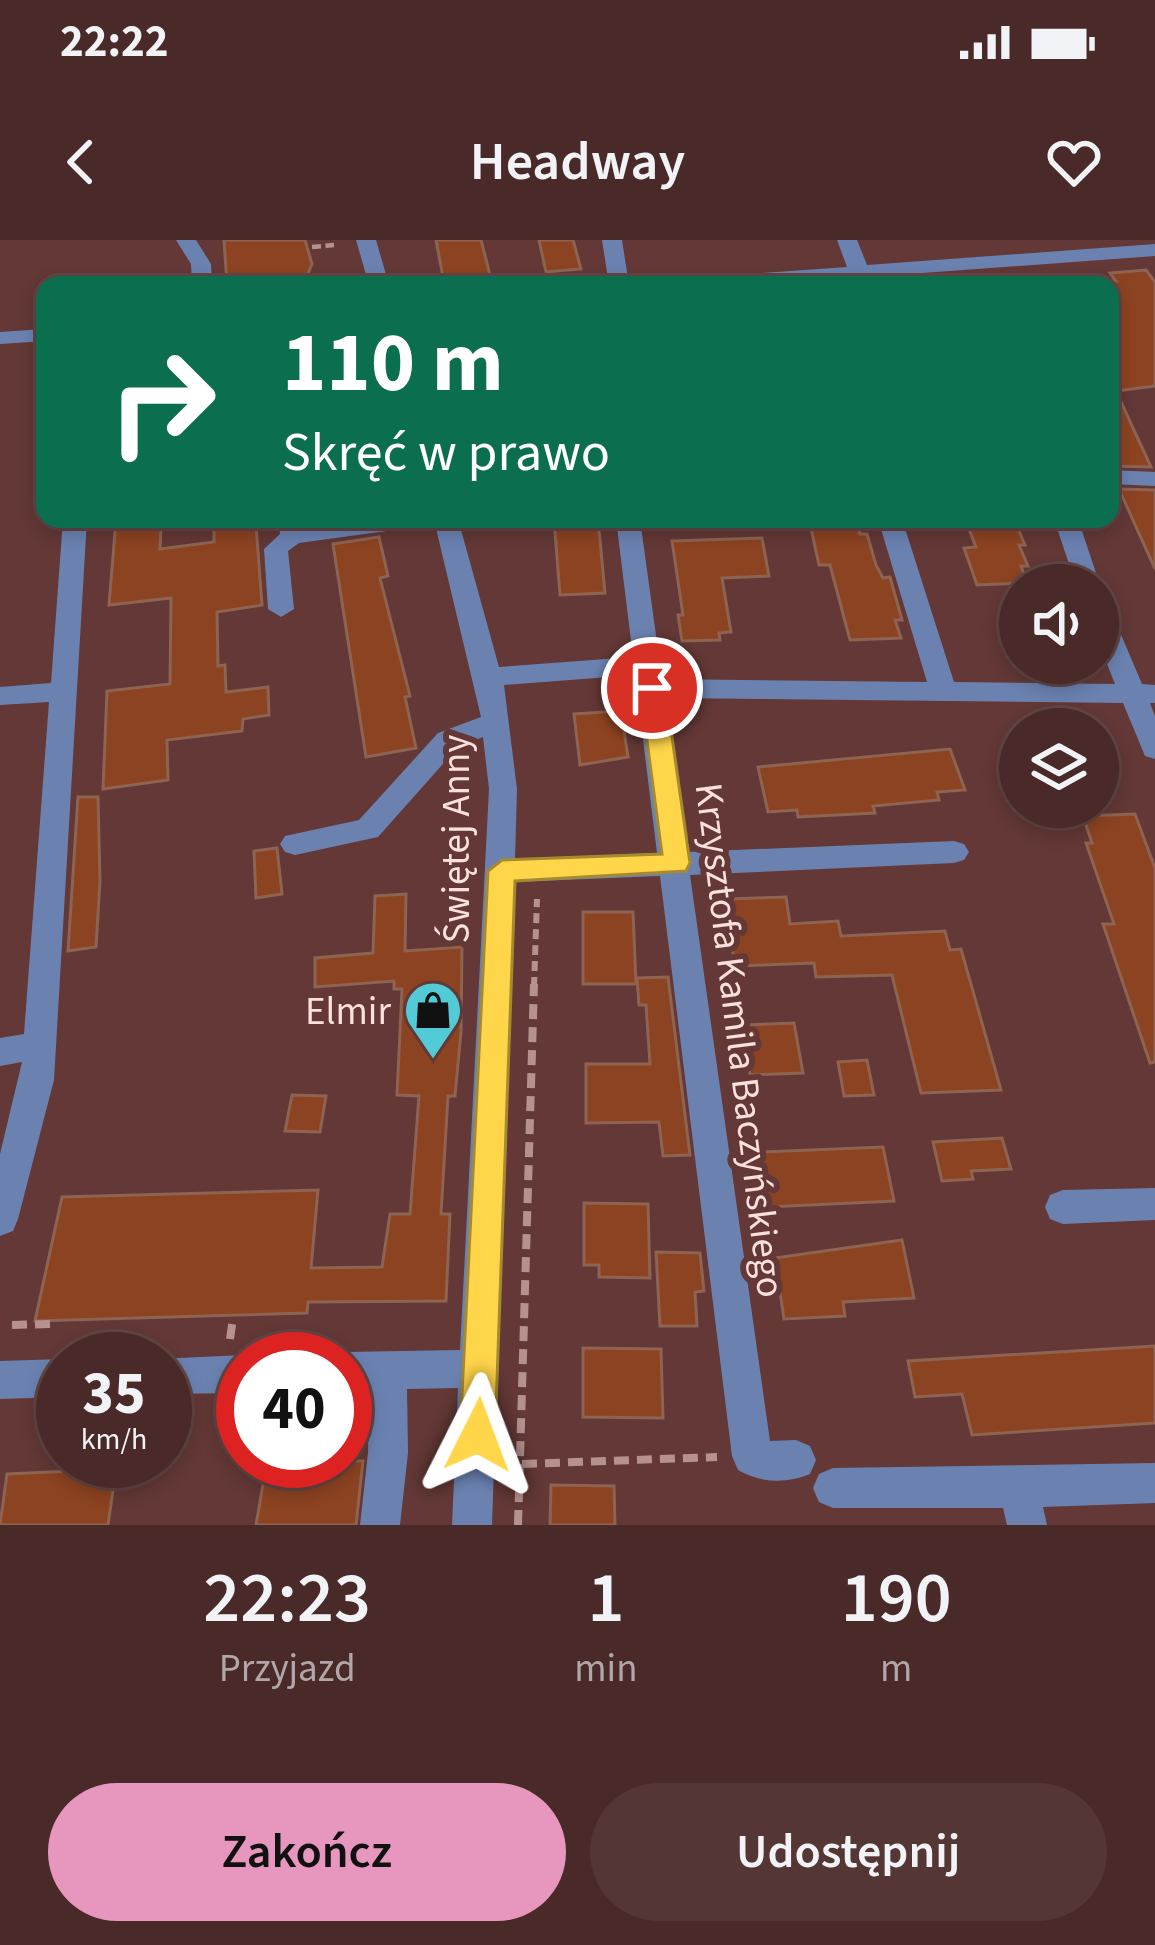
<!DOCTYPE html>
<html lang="pl">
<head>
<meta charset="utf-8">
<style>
	:root { --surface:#4a2a28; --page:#543634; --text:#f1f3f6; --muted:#b2a7a8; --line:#614645; --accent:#e797bd }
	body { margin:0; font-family:"Source Sans 3",sans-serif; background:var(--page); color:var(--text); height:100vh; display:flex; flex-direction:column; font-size:45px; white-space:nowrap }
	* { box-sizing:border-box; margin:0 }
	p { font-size:39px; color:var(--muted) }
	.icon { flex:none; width:66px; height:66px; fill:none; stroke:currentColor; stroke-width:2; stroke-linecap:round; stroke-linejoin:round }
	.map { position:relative; height:1285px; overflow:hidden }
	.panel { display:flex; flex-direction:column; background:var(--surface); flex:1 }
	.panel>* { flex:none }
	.guide { position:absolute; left:36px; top:36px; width:1083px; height:252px; border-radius:24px; box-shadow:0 6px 18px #0003,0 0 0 3px var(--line); background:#0b6e4f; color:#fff; overflow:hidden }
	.buttons { position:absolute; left:999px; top:324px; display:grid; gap:24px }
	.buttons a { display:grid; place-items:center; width:120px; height:120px; border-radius:50%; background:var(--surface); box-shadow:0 6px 18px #0003,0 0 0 3px var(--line); font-size:60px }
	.speed { position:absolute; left:36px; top:1092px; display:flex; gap:24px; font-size:60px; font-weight:700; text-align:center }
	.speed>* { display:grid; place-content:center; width:156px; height:156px; border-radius:50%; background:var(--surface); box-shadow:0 6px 18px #0003,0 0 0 3px var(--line); line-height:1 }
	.speed small { font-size:30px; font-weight:400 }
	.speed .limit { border:18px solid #d22; background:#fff; color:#111 }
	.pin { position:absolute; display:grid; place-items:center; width:102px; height:102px; color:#fff; margin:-51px; border:6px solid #fff; border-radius:50%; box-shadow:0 3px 12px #0007 }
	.me { position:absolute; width:132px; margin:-66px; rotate:3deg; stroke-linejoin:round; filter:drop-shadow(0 0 9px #0008) }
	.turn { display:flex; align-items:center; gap:42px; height:252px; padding:0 48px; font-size:54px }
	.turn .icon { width:156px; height:156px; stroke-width:2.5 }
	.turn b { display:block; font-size:84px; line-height:102px }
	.eta { display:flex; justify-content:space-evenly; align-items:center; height:204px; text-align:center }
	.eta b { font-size:72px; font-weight:600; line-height:84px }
	.button { display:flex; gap:24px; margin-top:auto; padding:24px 48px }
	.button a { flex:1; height:138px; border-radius:72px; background:var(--accent); color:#111; font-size:48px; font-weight:600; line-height:138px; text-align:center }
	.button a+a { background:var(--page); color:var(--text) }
	.status { display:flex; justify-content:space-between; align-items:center; height:84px; padding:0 60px; background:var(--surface); direction:ltr }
	.status svg { height:33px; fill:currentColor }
	header { display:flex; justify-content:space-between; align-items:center; height:156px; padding:0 48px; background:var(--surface); font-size:54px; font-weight:600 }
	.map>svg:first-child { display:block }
</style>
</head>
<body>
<div class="status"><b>22:22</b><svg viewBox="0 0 49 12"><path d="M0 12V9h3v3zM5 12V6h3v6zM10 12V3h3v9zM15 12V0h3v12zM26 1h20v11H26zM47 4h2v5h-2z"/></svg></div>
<header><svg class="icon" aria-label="back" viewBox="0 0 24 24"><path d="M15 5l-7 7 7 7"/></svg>Headway<svg class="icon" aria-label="heart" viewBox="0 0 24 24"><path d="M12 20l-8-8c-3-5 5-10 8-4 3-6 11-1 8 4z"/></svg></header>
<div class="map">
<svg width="1155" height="1285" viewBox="0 0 1155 1285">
	<rect width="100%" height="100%" fill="#633836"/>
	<path fill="#8c4321" stroke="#8e6351" stroke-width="3" d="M 224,0 L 305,0 L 312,24 L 306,38 L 227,45 Z
		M 436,0 L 481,0 L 491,39 L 444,43 Z
		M 539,0 L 573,0 L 581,29 L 546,32 Z
		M 1146,30 L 1155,42 L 1155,146 L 1116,151 L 1151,227 L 1110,226 L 1110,41 L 1116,41 L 1110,33 Z
		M 1119,249 L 1155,250 L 1155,329 Z
		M 116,279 L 153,279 L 152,287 L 161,286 L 160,309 L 214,302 L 214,289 L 256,285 L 262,365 L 217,372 L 218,426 L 225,425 L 226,452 L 268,447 L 269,475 L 243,479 L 242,491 L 167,500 L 168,540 L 103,549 L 107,451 L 170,444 L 171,358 L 109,365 Z
		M 554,279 L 598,279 L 605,353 L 560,355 Z
		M 809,279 L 856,279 L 860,294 L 867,294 L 876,325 L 883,338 L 890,337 L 902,380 L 895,380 L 901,398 L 850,400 L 830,325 L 819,325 Z
		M 965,279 L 1014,279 L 1025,305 L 1019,305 L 1028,326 L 1021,326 L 1027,343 L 977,345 L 964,308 L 976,307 Z
		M 379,297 L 388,336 L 380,338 L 410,456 L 405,457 L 416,508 L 366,517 L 333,304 Z
		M 762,298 L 769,336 L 722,338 L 731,392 L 719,393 L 720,400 L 682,401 L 678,375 L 683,375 L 672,301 Z
		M 621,471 L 628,517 L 580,525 L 574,474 Z
		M 950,509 L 965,550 L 937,552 L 939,560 L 873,566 L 875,573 L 798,577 L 797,570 L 768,572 L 758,527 Z
		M 78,557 L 98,557 L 100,641 L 96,707 L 68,711 Z
		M 1135,574 L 1155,628 L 1155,822 L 1150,823 L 1103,684 L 1114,684 L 1086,603 L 1092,603 L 1083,576 Z
		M 277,608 L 282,654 L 256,658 L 254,611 Z
		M 406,654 L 405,711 L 462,707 L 461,792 L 455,856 L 448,856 L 441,974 L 450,974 L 446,1061 L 308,1062 L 307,1073 L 35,1081 L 62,957 L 318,950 L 311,1028 L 382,1027 L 390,974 L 410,974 L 419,856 L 397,855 L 402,749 L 394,749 L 394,741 L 315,747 L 315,718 L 373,713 L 375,656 Z
		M 786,657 L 790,684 L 838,681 L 841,696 L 945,691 L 950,710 L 961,709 L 1001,850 L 921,853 L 892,735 L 816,737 L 814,723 L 736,726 L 727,689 L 731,684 L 727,659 Z
		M 583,672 L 633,672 L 636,744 L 583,744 Z
		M 668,737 L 690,915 L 663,916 L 659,882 L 586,883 L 586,824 L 650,824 L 646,765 L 639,765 L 637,738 Z
		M 794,783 L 803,833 L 750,835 L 744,785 Z
		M 867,820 L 874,855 L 844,856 L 838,822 Z
		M 292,855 L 326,856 L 320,892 L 285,891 Z
		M 1002,898 L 1011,929 L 971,931 L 973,939 L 942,941 L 933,902 Z
		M 883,907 L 894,961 L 768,967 L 760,912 Z
		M 584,963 L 648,964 L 650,1038 L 599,1037 L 599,1025 L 584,1025 Z
		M 902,1000 L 914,1058 L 843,1062 L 845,1076 L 784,1079 L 775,1018 Z
		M 656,1012 L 700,1013 L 704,1051 L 695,1052 L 697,1086 L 660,1086 Z
		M 1155,1106 L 1155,1183 L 972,1195 L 962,1154 L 915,1157 L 908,1121 Z
		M 583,1108 L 661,1109 L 663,1178 L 583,1177 Z
		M 267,1221 L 363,1221 L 356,1285 L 256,1285 Z
		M 116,1229 L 108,1285 L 0,1285 L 7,1234 Z
		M 551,1245 L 614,1246 L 615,1285 L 550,1285 Z"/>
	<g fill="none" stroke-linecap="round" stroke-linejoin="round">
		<path stroke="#b5928f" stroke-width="4.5" stroke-dasharray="9 4.5" stroke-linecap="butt" d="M 312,7 L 334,5
			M 327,38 L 341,36"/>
		<path stroke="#b5928f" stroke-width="6" stroke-dasharray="10 6" stroke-linecap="butt" d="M 534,747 L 537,659"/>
		<path stroke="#b5928f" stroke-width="8" stroke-dasharray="15 8" stroke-linecap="butt" d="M 12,1085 L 51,1084
			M 230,1099 L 233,1078
			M 522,1224 L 717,1217
			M 518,1285 L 534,744"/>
		<path fill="#6b82b1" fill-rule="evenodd" d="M 176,0 L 196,0 L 211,24 L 212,45 L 192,45 L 191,24 Z
			M 356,0 L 376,0 L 389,45 L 369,45 Z
			M 602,0 L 622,0 L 629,45 L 609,45 Z
			M 837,0 L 857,0 L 867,25 L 1155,4 L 1155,16 L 757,45 L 665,45 L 675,39 L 847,27 Z
			M 45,89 L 45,101 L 0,104 L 0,92 Z
			M 1110,230 L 1155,232 L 1155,246 L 1110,244 Z
			M 63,279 L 87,279 L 54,840 L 18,979 L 13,991 L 0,996 L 0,914 L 22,822 L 0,826 L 0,798 L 24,794 L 49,462 L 0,465 L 0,447 L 51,443 Z
			M 278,279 L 302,279 L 303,287 L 365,279 L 458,279 L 499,427 L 633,417 L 616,279 L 640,279 L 662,439 L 927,442 L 878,279 L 902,279 L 954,442 L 1115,444 L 1098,402 L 1098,363 L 1111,371 L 1142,444 L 1155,445 L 1155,463 L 1150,463 L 1155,476 L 1155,519 L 1145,516 L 1123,463 L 665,458 L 687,612 L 954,601 L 964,604 L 969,612 L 964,620 L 954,623 L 690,635 L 770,1201 L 796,1200 L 810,1206 L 816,1220 L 810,1234 C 786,1244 760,1243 738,1230 L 732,1216 L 660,636 L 514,642 L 492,1285 L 452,1285 L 458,1148 L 407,1149 L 408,1213 L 400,1285 L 360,1285 L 368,1213 L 369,1150 L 345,1150 L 345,1119 L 331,1117 L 345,1112 L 460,1110 L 489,549 L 483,497 L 458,507 L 378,597 L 295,615 L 285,612 L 280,604 L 285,596 L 359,580 L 438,493 L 481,477 L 434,280 L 423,286 L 299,303 L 288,311 L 294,369 L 281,377 L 268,369 L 264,309 L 280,294 ZM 635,435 L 657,613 L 515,619 L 517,549 L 504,445 Z
			M 1054,279 L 1078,279 L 1100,345 L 1098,349 L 1098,345 L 1076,345 Z
			M 1155,948 L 1155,980 L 1063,984 L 1050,979 L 1045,967 L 1050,955 L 1063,950 Z
			M 243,1115 L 253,1119 L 243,1119 L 243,1153 L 165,1154 L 165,1119 L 157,1119 Z
			M 63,1119 L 63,1157 L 0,1159 L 0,1121 Z
			M 1155,1223 L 1155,1263 L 1043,1267 L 1047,1285 L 1007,1285 L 1003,1268 L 833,1268 L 819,1262 L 813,1248 L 819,1234 L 833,1228 Z"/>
	</g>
	<path fill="#ffd54a" stroke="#a68a30" stroke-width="3" d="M 652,440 L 665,448 L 690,623 L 686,631 L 515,641 L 495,1195 L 490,1208 L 478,1213 L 465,1208 L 460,1195 L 488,631 L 502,620 L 662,614 L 640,448 Z"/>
	<defs>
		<symbol id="shop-pin" viewBox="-11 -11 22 30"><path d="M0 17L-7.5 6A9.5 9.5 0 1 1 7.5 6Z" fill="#52cbd7" stroke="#633836"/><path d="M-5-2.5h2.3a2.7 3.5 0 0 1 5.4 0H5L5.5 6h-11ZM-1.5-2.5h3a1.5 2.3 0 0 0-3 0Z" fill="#111"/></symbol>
	</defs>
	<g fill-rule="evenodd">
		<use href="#shop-pin" x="400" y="737" width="66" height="90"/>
	</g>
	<g text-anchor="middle" stroke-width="12" stroke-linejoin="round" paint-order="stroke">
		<g font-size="39" fill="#fce0dd" stroke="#633836">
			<text transform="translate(455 599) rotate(-90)" y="14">Świętej Anny</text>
			<text transform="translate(741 800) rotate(83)" y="14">Krzysztofa Kamila Baczyńskiego</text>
		</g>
		<g font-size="39" fill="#fce0dd" stroke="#633836" text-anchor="end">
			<text x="391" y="784">Elmir</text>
		</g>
	</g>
</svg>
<div class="buttons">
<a><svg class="icon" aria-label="sound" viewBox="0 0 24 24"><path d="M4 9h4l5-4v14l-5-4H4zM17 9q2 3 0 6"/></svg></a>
<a><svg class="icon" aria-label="layers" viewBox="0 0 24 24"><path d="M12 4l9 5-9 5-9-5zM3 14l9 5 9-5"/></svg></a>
</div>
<div class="speed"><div>35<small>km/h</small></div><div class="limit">40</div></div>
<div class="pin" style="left:652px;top:448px;background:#d93025"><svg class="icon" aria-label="arrive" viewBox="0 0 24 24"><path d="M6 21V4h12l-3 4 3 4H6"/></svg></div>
<svg class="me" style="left:478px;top:1195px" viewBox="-20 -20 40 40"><path d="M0-17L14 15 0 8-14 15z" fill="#ffd54a" stroke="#fff" stroke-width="4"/></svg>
<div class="guide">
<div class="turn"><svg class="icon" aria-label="right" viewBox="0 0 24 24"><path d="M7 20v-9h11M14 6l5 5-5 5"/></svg><div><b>110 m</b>Skręć w prawo</div></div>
</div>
</div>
<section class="panel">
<div class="eta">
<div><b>22:23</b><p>Przyjazd</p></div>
<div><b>1</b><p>min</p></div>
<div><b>190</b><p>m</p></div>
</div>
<div class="button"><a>Zakończ</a><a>Udostępnij</a></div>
</section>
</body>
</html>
